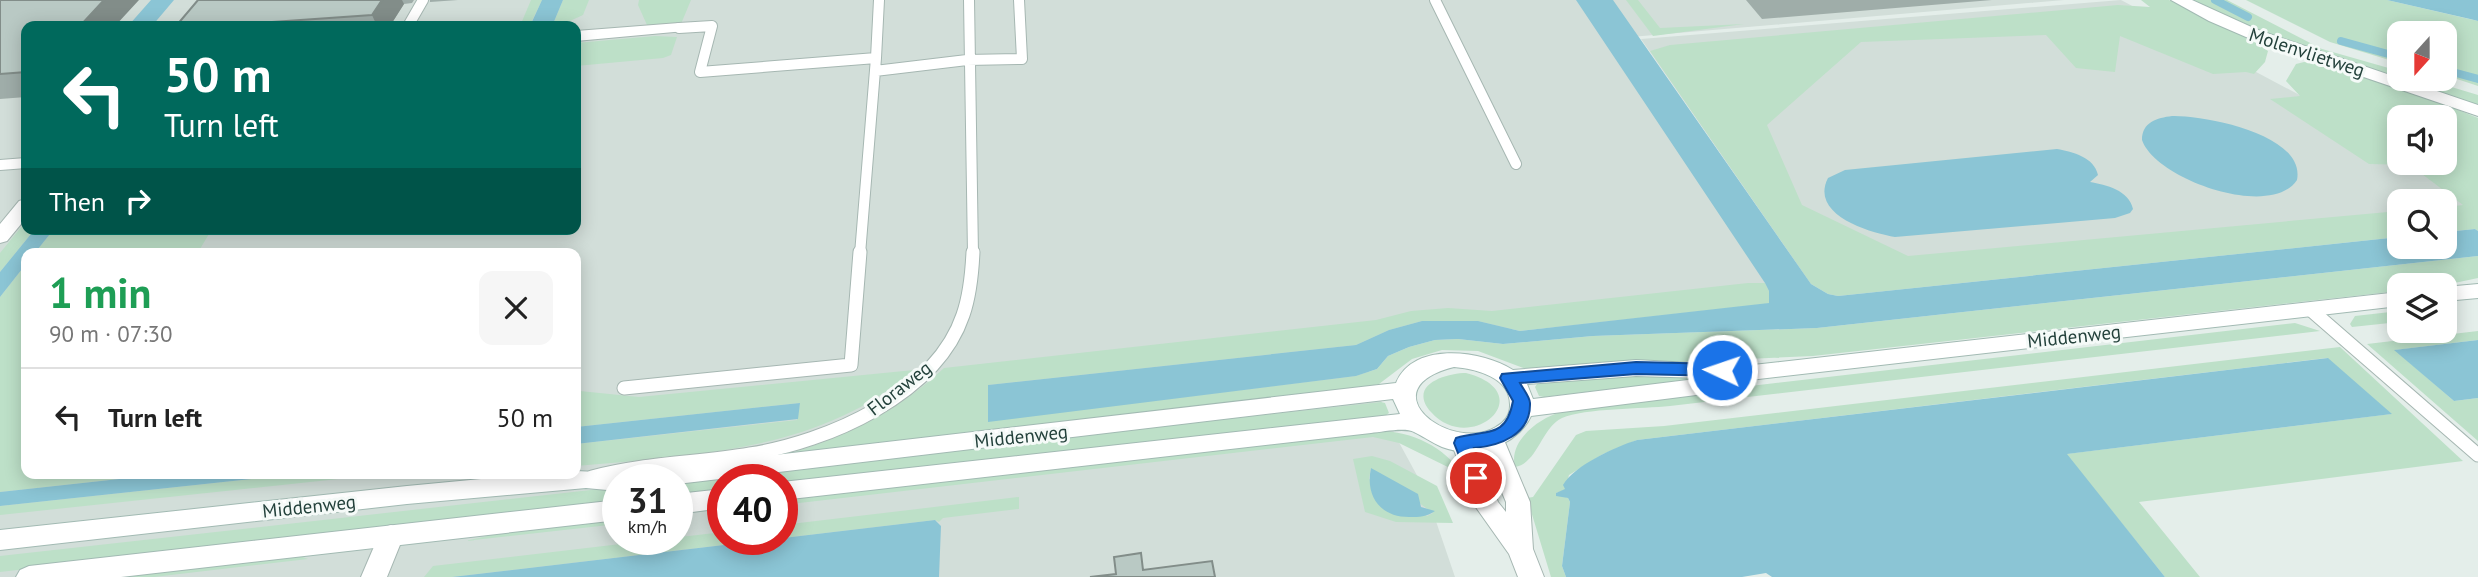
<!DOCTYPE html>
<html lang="en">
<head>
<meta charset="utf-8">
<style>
	:root { --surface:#fff; --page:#f6f6f6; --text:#222; --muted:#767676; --line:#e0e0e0 }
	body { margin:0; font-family:"PT Sans",sans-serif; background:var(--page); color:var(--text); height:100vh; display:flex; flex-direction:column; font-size:26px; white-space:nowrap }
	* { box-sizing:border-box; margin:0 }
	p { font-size:23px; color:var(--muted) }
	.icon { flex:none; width:38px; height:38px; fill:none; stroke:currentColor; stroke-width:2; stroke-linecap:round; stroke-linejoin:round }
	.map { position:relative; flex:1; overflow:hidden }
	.side { position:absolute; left:21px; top:248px; width:560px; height:231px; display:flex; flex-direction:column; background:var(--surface); border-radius:14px; box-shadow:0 4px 18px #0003 }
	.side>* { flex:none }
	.top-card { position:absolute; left:21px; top:21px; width:560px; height:214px; border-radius:14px; box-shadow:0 4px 18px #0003; background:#00695c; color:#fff; overflow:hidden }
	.needle { width:46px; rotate:201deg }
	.buttons { position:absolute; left:2387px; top:21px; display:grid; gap:14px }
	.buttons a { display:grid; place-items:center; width:70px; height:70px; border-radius:14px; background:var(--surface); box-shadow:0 4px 18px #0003; font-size:35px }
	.speed { position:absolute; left:602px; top:464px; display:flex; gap:14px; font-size:35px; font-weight:700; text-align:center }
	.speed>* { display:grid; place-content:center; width:91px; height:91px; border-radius:50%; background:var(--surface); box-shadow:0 4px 18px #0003; line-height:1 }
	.speed small { font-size:18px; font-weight:400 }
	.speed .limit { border:10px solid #d22; background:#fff; color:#111 }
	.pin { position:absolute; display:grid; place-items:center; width:60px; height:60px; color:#fff; margin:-30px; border:4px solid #fff; border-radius:50%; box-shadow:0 2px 7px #0007 }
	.me { position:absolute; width:77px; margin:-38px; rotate:273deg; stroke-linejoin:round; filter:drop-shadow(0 0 5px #0008) }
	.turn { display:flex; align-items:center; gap:24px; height:147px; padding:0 28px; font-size:32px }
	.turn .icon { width:91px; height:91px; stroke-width:2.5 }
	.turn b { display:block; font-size:49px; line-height:60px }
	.then { display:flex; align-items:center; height:66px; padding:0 28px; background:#0003; gap:14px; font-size:26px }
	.round { display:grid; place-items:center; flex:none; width:74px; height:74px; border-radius:14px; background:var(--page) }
	.headline { display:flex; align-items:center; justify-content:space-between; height:119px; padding:0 28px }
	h1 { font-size:42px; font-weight:700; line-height:52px; color:#1e9e55 }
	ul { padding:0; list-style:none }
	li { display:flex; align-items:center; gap:21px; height:98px; padding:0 28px; border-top:2px solid var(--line) }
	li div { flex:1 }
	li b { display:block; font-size:26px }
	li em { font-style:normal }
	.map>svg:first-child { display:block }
</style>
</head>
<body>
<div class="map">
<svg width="2478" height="577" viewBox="0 0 2478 577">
	<rect width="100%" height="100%" fill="#e4eeea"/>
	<path fill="#d2ded9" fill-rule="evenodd" d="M 0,0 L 2064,0 L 1619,38 L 1811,316 L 1448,332 L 1366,363 L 1395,435 L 1426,492 L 1455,577 L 0,577 ZM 26,26 L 576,26 L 576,229 L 26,229 ZM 26,254 L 576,254 L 576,474 L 26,474 ZM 618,480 L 677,480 L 677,539 L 618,539 ZM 723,480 L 782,480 L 782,539 L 723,539 Z
		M 2121,0 L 2399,148 L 2399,163 L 2426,163 L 2478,200 L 2445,232 L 2445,201 L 2399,201 L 2399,237 L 1811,284 L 1641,39 Z"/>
	<path fill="#bde0c8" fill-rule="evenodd" d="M 531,0 L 542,0 L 530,25 L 553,24 L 563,0 L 589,0 L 583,15 L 559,26 L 520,26 Z
		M 639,0 L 691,0 L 681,24 L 647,25 L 638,5 Z
		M 1626,0 L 1638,0 L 1660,28 L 1744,24 L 1653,36 Z
		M 2141,0 L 2169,0 L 2253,41 L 2268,51 L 2265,62 L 2254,74 L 2246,72 L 2213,74 L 2120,36 L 2115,72 L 2076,68 L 2046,35 L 1861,42 L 1767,125 L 1802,205 L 1908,256 L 2399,211 L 2399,237 L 1838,296 L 1828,294 L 1811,284 L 1650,51 L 1670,45 L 2118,5 L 2150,7 Z
		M 2192,0 L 2227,0 L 2322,49 L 2399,71 L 2399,77 L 2299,47 L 2257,31 Z
		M 2246,0 L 2387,0 L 2478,21 L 2478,86 L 2445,75 L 2445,33 L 2399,33 L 2399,63 L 2330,42 Z
		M 655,36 L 677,37 L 671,55 L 663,58 L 576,66 L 576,43 Z
		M 2304,62 C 2353,65 2431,99 2478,118 L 2478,231 L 2475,229 L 2445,232 L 2445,207 L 2463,205 L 2410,165 L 2369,164 L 2270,99 L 2300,96 L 2286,81 L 2296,64 ZM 2399,117 L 2445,117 L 2445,163 L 2399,163 Z
		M 2403,79 L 2425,79 L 2478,95 L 2478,106 Z
		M 26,221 L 26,229 L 35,229 L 0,272 L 0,253 Z
		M 54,229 L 212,229 L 197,254 L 34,254 Z
		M 2478,256 L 2478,278 L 2445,285 L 2399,285 L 2399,291 L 1813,356 L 1526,369 L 1478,351 L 1442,350 L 1412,359 L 1379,384 L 1358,389 L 788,454 C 848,436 898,411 944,368 L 1376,320 L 1411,311 L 1448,308 L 1492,311 L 1748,283 L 1765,283 L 1769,291 L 1769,303 L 1765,304 L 1520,331 L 1478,321 L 1422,321 L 1389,330 L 1356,345 L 988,385 L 988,421 L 1356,376 L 1377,369 L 1388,356 L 1409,347 L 1435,340 L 1458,339 L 1503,344 L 1593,336 L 1817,328 Z
		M 26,264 L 26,474 L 165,474 L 0,492 L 0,297 Z
		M 2399,311 L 2399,322 L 2352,327 L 2350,324 L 2355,316 Z
		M 2295,323 L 2320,331 L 1670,406 C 1643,409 1585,408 1562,418 C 1541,428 1538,463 1515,467 C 1508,441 1539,418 1561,412 L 1733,388 Z
		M 2478,331 L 2478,340 L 2395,350 L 2454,401 L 2478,398 L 2478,441 L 2367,344 Z
		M 2340,347 L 2463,461 L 2139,502 L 2200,577 L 2165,577 L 2066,454 L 2391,414 L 2327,358 L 1637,440 L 1603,454 L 1569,475 L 1565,490 L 1556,493 L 1568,498 L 1570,502 L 1562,566 L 1566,577 L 1551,577 L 1527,498 L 1533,497 L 1576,435 L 1586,431 L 1664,426 Z
		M 914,370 C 820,452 694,455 576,466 L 576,444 L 797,420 L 800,403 L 576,427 L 576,393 L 580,391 L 639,397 Z
		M 1466,373 C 1542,393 1471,457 1431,412 C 1407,385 1446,373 1466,373 Z
		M 1696,373 L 1703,378 L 1544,397 L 1539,396 L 1535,387 L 1537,384 L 1596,377 Z
		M 1381,402 L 1385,403 L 1389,413 L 1386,415 L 782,484 L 782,480 L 723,480 L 723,490 L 677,496 L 677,480 Z
		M 1380,431 C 1411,431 1445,447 1462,474 L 1399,443 L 1373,437 L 782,505 L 782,496 Z
		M 1372,456 L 1390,461 L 1437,486 L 1453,523 L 1396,522 L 1365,512 L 1353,459 ZM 1371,468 L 1433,513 L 1427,516 L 1369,479 Z
		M 297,474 L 385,474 L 0,515 L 0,506 Z
		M 618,487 L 618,502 L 0,572 L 0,556 Z
		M 1019,497 L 1019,509 L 943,518 L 939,522 L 935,520 L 452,577 L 424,577 L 433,566 L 723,532 L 723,539 L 782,539 L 782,525 Z
		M 618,515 L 618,524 L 465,541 L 505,532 Z
		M 300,556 L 308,559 L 154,577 L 77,577 Z"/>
	<path fill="#8bc5d5" d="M 151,0 L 174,0 L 152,26 L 128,26 Z
		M 542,0 L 563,0 L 553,24 L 530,26 Z
		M 1576,0 L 1613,0 L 1811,284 L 1828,294 L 1838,296 L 2399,237 L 2399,247 L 2445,247 L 2445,232 L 2475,229 L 2478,231 L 2478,256 L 1817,328 L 1593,336 L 1503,344 L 1458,339 L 1435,340 L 1409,347 L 1388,356 L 1377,369 L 1356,376 L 988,422 L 988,385 L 1356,345 L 1389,330 L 1422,321 L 1478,321 L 1520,331 L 1769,303 L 1769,291 L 1765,283 Z
		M 2387,0 L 2478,0 L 2478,21 L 2470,19 Z
		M 2172,116 C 2203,115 2306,134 2297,180 C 2271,220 2155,179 2142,140 C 2142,122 2157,118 2172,116 Z
		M 2057,149 C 2073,152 2094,157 2098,175 L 2090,182 C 2106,185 2129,190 2133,209 L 2130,213 L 2115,218 L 1895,237 C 1870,233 1809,215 1828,178 L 1845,170 Z
		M 35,229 L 54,229 L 34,254 L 26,254 L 26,264 L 0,297 L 0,272 Z
		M 2478,340 L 2478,398 L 2454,401 L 2394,350 Z
		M 2328,358 L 2392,414 L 2067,454 L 2165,577 L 1772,577 L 1766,573 L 1742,577 L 1566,577 L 1562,566 L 1570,502 L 1568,498 L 1556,496 L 1556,493 L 1565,489 L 1563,485 C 1575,465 1615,447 1637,440 Z
		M 800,403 L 798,419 L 576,444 L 576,427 Z
		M 1371,468 L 1418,494 L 1421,507 L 1435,511 C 1426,517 1420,517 1409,517 C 1380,517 1365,496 1371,468 Z
		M 165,474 L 297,474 L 0,506 L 0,492 Z
		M 935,520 L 941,526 L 939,577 L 452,577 Z"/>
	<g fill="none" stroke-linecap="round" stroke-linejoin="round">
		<path stroke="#8bc5d5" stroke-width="8" d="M 2215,0 L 2248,17
			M 2341,41 L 2399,57
			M 2445,70 L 2478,79"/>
		<defs>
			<path id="lane-far1" d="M 969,0 L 973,254
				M 1019,0 L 1022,59
				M 1435,0 L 1516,164
				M 408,26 L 423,0
				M 679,28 L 712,26 L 700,72 L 876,58 L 860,254
				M 876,58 L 879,0
				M 875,71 L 967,60 L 1022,59
				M 0,165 L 26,163"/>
			<path id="lane" d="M 2311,310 L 2478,455
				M 624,388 L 851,365 L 860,252
				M 592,477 C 644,463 697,463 750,454 C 827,442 936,395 963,315 C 970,295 972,273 973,252"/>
			<path id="street" d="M 679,23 L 687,28 L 685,31 L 576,41 L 576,31 Z
				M 26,199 L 26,218 L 7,241 L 0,243 L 0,224 L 19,201 Z
				M 1492,431 L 1500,434 L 1504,440 L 1530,502 L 1533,549 L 1544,577 L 1518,577 L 1509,554 L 1475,506 L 1451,442 L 1455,436 L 1463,433 L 1471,436 L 1498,502 L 1506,512 L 1506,502 L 1480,440 L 1484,434 Z
				M 391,525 L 400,528 L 404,535 L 387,577 L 361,577 L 382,528 Z"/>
			<path id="secondary" d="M 2171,0 L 2192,0 L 2258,30 L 2478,105 L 2478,116 L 2246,37 L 2209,21 Z
				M 2478,284 L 2478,298 L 2445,301 L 2445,287 Z
				M 2399,292 L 2399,306 L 1750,380 L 1704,394 L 1531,416 C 1516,447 1474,459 1442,447 C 1432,443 1423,436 1414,432 C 1405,427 1382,432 1371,433 L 782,500 L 782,482 L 1400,414 L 1393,399 L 677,484 L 677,480 L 618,480 L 618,491 L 586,488 L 407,504 L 0,550 L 0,530 L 407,486 L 535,474 L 576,474 L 576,471 L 618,473 L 627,476 L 637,471 L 1396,383 C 1413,341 1482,350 1513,370 L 1636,360 L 1744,366 ZM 1454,367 C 1476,369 1511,377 1510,406 C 1510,415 1504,423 1496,427 C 1450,454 1367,389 1454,367 ZM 1636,376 L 1704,378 L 1533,399 L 1527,384 Z
				M 723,489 L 723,508 L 677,514 L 677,494 Z
				M 618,500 L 618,520 L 121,577 L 16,577 L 20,570 L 29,566 Z"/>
		</defs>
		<use href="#lane-far1" stroke="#a6b7b2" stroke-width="12"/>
		<use href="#lane" stroke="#a6b7b2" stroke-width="15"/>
		<use href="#street" stroke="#a6b7b2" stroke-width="2"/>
		<use href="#secondary" stroke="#a2bab3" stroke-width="2"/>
		<use href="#lane-far1" stroke="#fff" stroke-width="10"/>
		<use href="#lane" stroke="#fff" stroke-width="13"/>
		<use href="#street" fill="#fff" fill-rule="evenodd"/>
		<use href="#secondary" fill="#fff" fill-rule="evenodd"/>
	</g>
	<path fill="#9fada9" d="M 0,0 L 26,26 L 26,97 L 0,99 Z
		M 198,0 L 414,0 L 412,3 L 404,4 L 390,26 L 176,26 Z
		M 430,0 L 458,0 L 430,2 Z
		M 1746,0 L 1992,0 L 1762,19 Z"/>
	<path fill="#828d89" d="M 104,0 L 139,0 L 115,26 L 80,26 Z
		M 382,0 L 402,0 L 404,4 L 390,26 L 377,26 L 372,15 Z"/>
	<path fill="#b9c9c4" stroke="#828d89" stroke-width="2" d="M 0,0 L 104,0 L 80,26 L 26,26 L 26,72 L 0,74 Z
		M 198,0 L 382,0 L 372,15 L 215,26 L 176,26 Z
		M 1141,553 L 1143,570 L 1212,561 L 1215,577 L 1090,577 L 1116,574 L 1114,557 Z"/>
	<path fill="#1a73e8" stroke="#114b97" stroke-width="2" d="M 1636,362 L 1722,364 L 1730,370 L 1722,376 L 1636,374 L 1520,383 C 1523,389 1530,397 1530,403 C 1531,435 1499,446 1474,448 L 1485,478 L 1483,483 L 1470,483 L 1454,443 L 1456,438 C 1485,429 1506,440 1513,401 L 1500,378 L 1502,374 Z"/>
	<g text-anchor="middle" stroke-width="6" stroke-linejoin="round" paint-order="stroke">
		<g font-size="19" fill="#23413b" stroke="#f5faf8">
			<text transform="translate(2307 52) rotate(18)" y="7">Molenvlietweg</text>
			<text transform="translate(2074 336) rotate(-6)" y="7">Middenweg</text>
			<text transform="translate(899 388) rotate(-38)" y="7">Floraweg</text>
			<text transform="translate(1021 436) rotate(-6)" y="7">Middenweg</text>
			<text transform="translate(309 506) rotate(-6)" y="7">Middenweg</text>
		</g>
	</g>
</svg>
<div class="buttons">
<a><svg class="needle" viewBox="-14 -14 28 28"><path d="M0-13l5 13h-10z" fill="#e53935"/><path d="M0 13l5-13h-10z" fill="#767676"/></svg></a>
<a><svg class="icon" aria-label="sound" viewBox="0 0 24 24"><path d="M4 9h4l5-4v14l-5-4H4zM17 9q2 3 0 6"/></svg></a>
<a><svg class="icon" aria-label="search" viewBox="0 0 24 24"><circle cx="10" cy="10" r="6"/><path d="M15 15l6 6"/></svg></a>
<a><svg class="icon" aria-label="layers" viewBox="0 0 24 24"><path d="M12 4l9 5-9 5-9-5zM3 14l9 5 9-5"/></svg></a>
</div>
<div class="speed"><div>31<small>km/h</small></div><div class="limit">40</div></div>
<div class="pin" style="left:1476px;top:478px;background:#d93025"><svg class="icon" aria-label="arrive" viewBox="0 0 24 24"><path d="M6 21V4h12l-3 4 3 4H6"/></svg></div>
<svg class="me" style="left:1722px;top:370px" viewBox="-20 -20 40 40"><circle r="17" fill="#1a73e8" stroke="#fff" stroke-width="3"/><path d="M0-11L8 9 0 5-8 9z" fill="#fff"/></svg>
<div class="top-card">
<div class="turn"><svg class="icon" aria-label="left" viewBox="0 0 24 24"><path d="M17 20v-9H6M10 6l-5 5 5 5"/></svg><div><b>50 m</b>Turn left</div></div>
<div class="then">Then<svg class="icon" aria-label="right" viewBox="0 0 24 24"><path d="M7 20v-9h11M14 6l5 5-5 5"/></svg></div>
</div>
<section class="side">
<div class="headline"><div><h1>1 min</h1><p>90 m · 07:30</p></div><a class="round"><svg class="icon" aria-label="close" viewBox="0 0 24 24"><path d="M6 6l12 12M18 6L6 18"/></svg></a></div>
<ul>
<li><svg class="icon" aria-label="left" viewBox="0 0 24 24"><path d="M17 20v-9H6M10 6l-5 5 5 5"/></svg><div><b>Turn left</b></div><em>50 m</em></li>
</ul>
</section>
</div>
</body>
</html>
